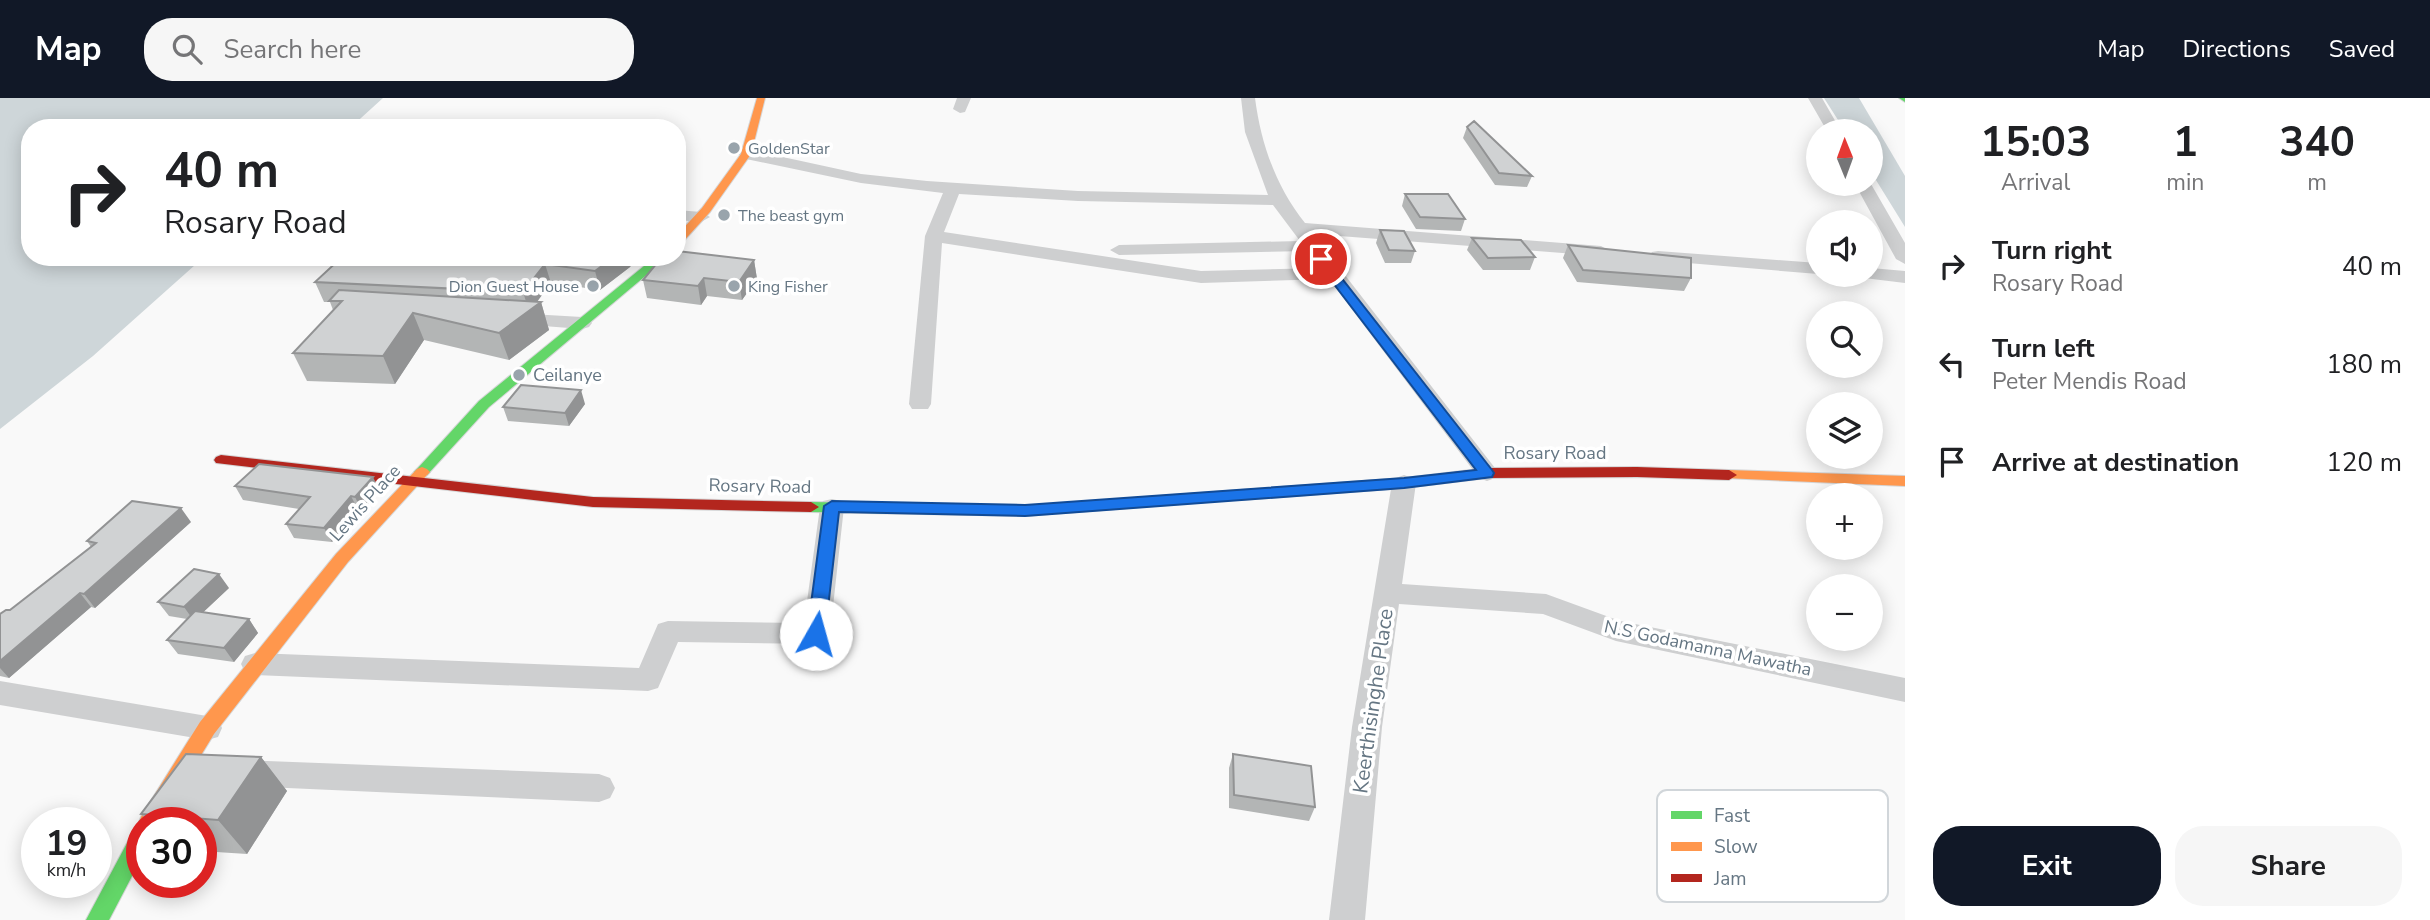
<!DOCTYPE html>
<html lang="en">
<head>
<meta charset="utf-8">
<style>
	:root { --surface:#fff; --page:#f6f6f6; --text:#202124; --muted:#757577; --accent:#111827 }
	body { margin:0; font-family:"Nunito Sans",sans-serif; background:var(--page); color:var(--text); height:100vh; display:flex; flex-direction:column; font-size:26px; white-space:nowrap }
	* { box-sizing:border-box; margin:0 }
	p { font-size:23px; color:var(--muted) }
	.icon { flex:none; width:38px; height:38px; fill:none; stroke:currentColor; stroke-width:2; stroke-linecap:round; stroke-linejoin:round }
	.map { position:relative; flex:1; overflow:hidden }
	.details { display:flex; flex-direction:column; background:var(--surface); width:525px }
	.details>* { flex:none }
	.guide { position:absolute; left:21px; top:21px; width:665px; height:147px; border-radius:28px; box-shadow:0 4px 18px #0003; background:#fff; color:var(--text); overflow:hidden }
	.needle { width:46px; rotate:359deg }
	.controls { position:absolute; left:1806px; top:21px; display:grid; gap:14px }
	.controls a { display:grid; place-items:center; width:77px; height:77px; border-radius:50%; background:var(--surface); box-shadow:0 4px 18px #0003; font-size:35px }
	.speed { position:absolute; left:21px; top:709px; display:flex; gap:14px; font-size:35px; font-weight:700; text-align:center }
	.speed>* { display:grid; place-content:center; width:91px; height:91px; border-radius:50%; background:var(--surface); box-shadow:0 4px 18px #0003; line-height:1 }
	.speed small { font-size:18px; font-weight:400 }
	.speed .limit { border:10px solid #d22; background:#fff; color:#111 }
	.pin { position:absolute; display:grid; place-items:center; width:60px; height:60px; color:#fff; margin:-30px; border:4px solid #fff; border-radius:50%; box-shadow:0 2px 7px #0007 }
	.me { position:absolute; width:77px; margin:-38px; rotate:7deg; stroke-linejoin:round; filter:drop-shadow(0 0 5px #0008) }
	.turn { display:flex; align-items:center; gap:24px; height:147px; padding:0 28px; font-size:32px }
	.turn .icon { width:91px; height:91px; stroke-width:2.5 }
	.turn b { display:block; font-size:49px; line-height:60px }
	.eta { display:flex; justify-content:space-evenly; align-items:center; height:119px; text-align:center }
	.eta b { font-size:42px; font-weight:700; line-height:49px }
	.primary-button { display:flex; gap:14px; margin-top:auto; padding:14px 28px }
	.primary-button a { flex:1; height:80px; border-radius:28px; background:var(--accent); color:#fff; font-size:28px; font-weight:700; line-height:80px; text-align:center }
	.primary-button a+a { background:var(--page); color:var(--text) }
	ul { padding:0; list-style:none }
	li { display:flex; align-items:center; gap:21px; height:98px; padding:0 28px }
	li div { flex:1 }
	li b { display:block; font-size:26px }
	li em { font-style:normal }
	header { display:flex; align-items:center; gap:42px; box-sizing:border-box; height:98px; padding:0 35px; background:var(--accent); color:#fff }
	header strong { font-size:33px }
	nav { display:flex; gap:38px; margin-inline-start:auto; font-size:24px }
	.search { width:490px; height:63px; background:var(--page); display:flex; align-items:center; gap:18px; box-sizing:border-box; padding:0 24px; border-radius:28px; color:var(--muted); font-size:26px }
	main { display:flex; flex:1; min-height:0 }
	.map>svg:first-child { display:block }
</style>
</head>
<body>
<header>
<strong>Map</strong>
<div class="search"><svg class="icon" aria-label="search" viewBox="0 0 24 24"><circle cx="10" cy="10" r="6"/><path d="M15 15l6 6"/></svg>Search here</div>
<nav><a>Map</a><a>Directions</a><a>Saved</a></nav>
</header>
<main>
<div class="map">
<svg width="1905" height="822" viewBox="0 0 1905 822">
	<rect width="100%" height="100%" fill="#f9f9f9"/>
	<path fill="#ced6d9" d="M 0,0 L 383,0 L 350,30 L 30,30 L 30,159 L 204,159 L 93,258 L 0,331 Z
		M 1824,0 L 1859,0 L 1905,78 L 1905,129 L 1871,74 L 1871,33 L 1845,33 Z"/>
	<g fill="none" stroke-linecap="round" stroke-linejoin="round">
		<defs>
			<path id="fast" d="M 1899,0 L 1905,0 L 1905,4 Z
				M 655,159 L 668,159 L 489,309 L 427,377 L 417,377 L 414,374 L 417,371 L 479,303 Z
				M 1240,392 L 1248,397 L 1245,401 L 1025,418 L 811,414 L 803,409 L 811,404 L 1025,408 Z
				M 142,728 L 142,759 L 109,822 L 86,822 L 135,730 Z"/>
			<path id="slow" d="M 757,0 L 765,0 L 751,56 L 710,114 L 681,146 L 677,147 L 677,137 L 702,110 L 741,56 Z
				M 422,369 L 427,371 L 430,374 L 427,377 L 348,464 L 214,636 L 160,724 L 142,724 L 142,731 L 139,724 L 142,717 L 200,624 L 336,456 L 417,371 Z
				M 1729,372 L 1905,378 L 1905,388 L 1724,380 L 1721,377 Z"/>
			<path id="jam" d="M 221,357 L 593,399 L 811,404 L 819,409 L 811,414 L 593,409 L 216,365 L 214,362 L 216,359 Z
				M 1637,369 L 1729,372 L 1737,377 L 1729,382 L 1637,379 L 1487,380 L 1404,390 L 1240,402 L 1232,397 L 1240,392 L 1404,380 L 1487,370 Z"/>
		</defs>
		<use href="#fast" stroke="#d5d6d7" stroke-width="2"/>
		<use href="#slow" stroke="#d5d6d7" stroke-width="2"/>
		<use href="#jam" stroke="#d5d6d7" stroke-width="2"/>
		<path fill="#cecfd0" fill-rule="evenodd" d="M 957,0 L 971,0 L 965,14 L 960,15 L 953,11 Z
			M 1241,0 L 1255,0 C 1261,46 1276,89 1305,125 L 1601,148 L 1610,153 L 1601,158 L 1313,136 L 1495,370 L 1499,375 L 1495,380 L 1487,383 L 1479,380 L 1329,181 L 1201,185 L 942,145 L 931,306 L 928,311 L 912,311 L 909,306 L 925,138 L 943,95 L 861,85 L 746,61 L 738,56 L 746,51 L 861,76 L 927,83 L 1078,93 L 1268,97 L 1245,34 ZM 959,96 L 1078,103 L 1273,107 L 1300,143 L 1119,147 L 1110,152 L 1119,157 L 1308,153 L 1320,170 L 1201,173 L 944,134 Z
			M 1808,0 L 1822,0 L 1841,33 L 1827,33 Z
			M 1855,86 L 1871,86 L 1905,145 L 1905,166 L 1896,161 Z
			M 677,112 L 701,114 L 710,119 L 701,124 L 677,122 Z
			M 1658,153 L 1818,165 L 1818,176 L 1652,162 L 1649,158 L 1652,154 Z
			M 1871,170 L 1905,173 L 1905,185 L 1864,180 L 1862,177 L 1871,177 Z
			M 513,215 L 582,219 L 589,221 L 592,225 L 589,229 L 582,231 L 506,225 L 503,221 L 506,217 Z
			M 1404,377 L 1412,380 L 1416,385 L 1402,486 L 1546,496 L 1620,523 L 1905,580 L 1905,604 L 1616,543 L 1543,516 L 1399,506 L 1382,629 L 1365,822 L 1329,822 L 1352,629 L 1392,385 L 1396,380 Z
			M 832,401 L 841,403 L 844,409 L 830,536 L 826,543 L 816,546 L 678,544 L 658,590 L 648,593 L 255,577 L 245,574 L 241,566 L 245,558 L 255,555 L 639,570 L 658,526 L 668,523 L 804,525 L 820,409 L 823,403 Z
			M 0,583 L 207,618 L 218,621 L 222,630 L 218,639 L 207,642 L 0,607 Z
			M 243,662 L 599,676 L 610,680 L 615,690 L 610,700 L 599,704 L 243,688 L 232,684 L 227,675 L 232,666 Z"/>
		<use href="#fast" fill="#63d668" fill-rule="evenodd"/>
		<use href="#slow" fill="#ff974d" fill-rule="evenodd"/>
		<use href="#jam" fill="#b3261e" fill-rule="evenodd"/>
	</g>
	<path fill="#b3b5b5" d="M 1467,29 L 1532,78 L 1527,89 L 1495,87 L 1463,40 Z
		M 1405,96 L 1465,121 L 1461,133 L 1416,131 L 1402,108 Z
		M 1380,132 L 1415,153 L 1411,165 L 1385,165 L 1376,145 Z
		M 1472,140 L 1535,159 L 1530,172 L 1483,172 L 1467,152 Z
		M 1568,147 L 1691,180 L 1684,193 L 1577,184 L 1563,160 Z
		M 342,159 L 637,159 L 630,169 L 600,192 L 551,185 L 536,204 L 541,204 L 549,232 L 509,262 L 424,242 L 395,286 L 307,283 L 293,255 L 333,212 L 330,204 L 324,204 L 315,184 Z
		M 668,161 L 754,162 L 757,181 L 742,202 L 707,198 L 701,207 L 647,200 L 643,182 Z
		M 585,306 L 569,328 L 508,323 L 503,309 Z
		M 235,388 L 380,393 L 362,413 L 358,412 L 332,444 L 294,440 L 286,426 L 299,411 L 243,402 Z
		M 191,424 L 95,510 L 91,509 L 9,580 L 0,578 L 0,516 L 10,512 L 91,449 L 87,443 Z
		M 229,490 L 203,514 L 249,521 L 258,535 L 234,564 L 178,556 L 167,542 L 187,521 L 169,518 L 158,504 Z
		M 1233,656 L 1315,709 L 1309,723 L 1229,710 L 1229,670 Z
		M 261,659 L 287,693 L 247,756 L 201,753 L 201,724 L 148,724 L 141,716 Z"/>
	<path fill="#929394" d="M 614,159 L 637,159 L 630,169 L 600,192 L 595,173 Z
		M 754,162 L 757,181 L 742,202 L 739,184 Z
		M 545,166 L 551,185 L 531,212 L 541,204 L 549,232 L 509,262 L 499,235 L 529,213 L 523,194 Z
		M 704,180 L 707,198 L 701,207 L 698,188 Z
		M 413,215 L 424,242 L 395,286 L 383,258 Z
		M 581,292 L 585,306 L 569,328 L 565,315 Z
		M 373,379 L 380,393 L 362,413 L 355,399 Z
		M 351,398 L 358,412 L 332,444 L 324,430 Z
		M 181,410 L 191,424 L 95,510 L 84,496 Z
		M 219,476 L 229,490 L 194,523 L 184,509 Z
		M 80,495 L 91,509 L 9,580 L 0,570 L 0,563 Z
		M 249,521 L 258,535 L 234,564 L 224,550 Z
		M 261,659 L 287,693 L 247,756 L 218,722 Z"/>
	<path fill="#d0d2d3" stroke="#929394" stroke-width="2" d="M 1474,23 L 1532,78 L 1499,75 L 1467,29 Z
		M 1405,96 L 1448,96 L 1465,121 L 1420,119 Z
		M 1380,132 L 1404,133 L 1415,153 L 1389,152 Z
		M 1472,140 L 1521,142 L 1535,159 L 1488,160 Z
		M 1568,147 L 1691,160 L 1691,180 L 1583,172 Z
		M 677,153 L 754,162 L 739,184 L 704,180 L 698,188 L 643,182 L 661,160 L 668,161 L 669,159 L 677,159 Z
		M 342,159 L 614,159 L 595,173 L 545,166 L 523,194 L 315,184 Z
		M 339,192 L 541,204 L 499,235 L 413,215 L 383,258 L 293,255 L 342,203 L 329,203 Z
		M 521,287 L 581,292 L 565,315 L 503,309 Z
		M 259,366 L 373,379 L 355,399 L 351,398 L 324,430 L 286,426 L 310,399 L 235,388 Z
		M 132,403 L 181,410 L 84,496 L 80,495 L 0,563 L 0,516 L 6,512 L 10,512 L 96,445 L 87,443 Z
		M 194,471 L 219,476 L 184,509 L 158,504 Z
		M 195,513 L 249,521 L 224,550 L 167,542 Z
		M 186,656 L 261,659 L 218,722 L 141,716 Z
		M 1233,656 L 1311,668 L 1315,709 L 1234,697 Z"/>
	<path fill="#1a73e8" stroke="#114b97" stroke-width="2" d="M 1321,158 L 1325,159 L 1492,372 L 1494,375 L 1492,379 L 1404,390 L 1025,418 L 839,414 L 825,536 L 822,540 L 810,540 L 807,536 L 824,408 L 832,403 L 1025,407 L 1404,380 L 1476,372 L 1317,164 L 1315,161 Z"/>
	<g fill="#99a4ac" stroke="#fff" stroke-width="2.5">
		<circle cx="734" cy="50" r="7"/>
		<circle cx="724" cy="117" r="7"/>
		<circle cx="593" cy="188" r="7"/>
		<circle cx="734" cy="188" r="7"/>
		<circle cx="519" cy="277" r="7"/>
	</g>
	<g text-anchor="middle" stroke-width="7" stroke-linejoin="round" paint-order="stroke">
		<g font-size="16" fill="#657683" stroke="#fff" text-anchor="start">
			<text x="748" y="56">GoldenStar</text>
			<text x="738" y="123">The beast gym</text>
			<text x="579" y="194" text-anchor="end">Dion Guest House</text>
			<text x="748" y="194">King Fisher</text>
		</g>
		<g font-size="18" fill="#657683" stroke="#fff" text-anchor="start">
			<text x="533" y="283">Ceilanye</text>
		</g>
		<g font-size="18" fill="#657683" stroke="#fff">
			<text x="1555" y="361">Rosary Road</text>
			<text transform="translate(760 388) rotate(1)" y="6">Rosary Road</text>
			<text transform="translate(365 405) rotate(-48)" y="6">Lewis Place</text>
			<text transform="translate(1708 550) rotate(12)" y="6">N.S Godamanna Mawatha</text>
		</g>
		<g font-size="21" fill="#657683" stroke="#fff">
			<text transform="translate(1373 603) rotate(-82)" y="7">Keerthisinghe Place</text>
		</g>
	</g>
	<rect x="1657" y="692" width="231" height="112" rx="10" fill="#fff" stroke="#d1d6da" stroke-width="2"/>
	<rect x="1671" y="713" width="31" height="8" fill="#63d668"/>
	<rect x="1671" y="744" width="31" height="9" fill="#ff974d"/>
	<rect x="1671" y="776" width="31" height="8" fill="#b3261e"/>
	<g font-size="19" fill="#657683">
		<text x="1714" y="724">Fast</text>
		<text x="1714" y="755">Slow</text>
		<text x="1714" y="787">Jam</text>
	</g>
</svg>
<div class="controls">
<a><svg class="needle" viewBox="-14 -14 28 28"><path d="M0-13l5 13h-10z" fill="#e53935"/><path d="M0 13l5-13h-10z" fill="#757577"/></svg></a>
<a><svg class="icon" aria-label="sound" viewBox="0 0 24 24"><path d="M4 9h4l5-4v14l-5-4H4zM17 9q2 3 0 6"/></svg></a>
<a><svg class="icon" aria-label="search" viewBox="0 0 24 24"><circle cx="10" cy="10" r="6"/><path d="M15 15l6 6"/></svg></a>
<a><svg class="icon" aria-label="layers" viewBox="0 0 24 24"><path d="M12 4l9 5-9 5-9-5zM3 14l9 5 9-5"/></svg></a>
<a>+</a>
<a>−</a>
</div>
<div class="speed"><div>19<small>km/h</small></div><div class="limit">30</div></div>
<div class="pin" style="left:1321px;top:161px;background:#d93025"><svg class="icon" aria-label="arrive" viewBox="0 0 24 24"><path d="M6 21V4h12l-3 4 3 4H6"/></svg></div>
<svg class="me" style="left:816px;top:536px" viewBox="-20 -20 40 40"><circle r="19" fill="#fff"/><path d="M0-13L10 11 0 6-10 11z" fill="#1a73e8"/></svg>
<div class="guide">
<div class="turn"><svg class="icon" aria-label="right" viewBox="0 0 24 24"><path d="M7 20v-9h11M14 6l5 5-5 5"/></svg><div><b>40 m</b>Rosary Road</div></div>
</div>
</div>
<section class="details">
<div class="eta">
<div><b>15:03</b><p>Arrival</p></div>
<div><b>1</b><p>min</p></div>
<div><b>340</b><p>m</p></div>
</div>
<ul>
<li><svg class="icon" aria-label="right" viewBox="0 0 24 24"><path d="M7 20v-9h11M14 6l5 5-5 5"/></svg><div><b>Turn right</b><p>Rosary Road</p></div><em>40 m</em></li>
<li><svg class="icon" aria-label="left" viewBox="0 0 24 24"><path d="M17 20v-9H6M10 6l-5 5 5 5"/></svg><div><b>Turn left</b><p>Peter Mendis Road</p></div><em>180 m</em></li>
<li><svg class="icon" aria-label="arrive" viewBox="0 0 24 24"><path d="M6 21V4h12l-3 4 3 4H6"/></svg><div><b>Arrive at destination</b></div><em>120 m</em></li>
</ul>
<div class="primary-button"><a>Exit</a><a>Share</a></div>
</section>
</main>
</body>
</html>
